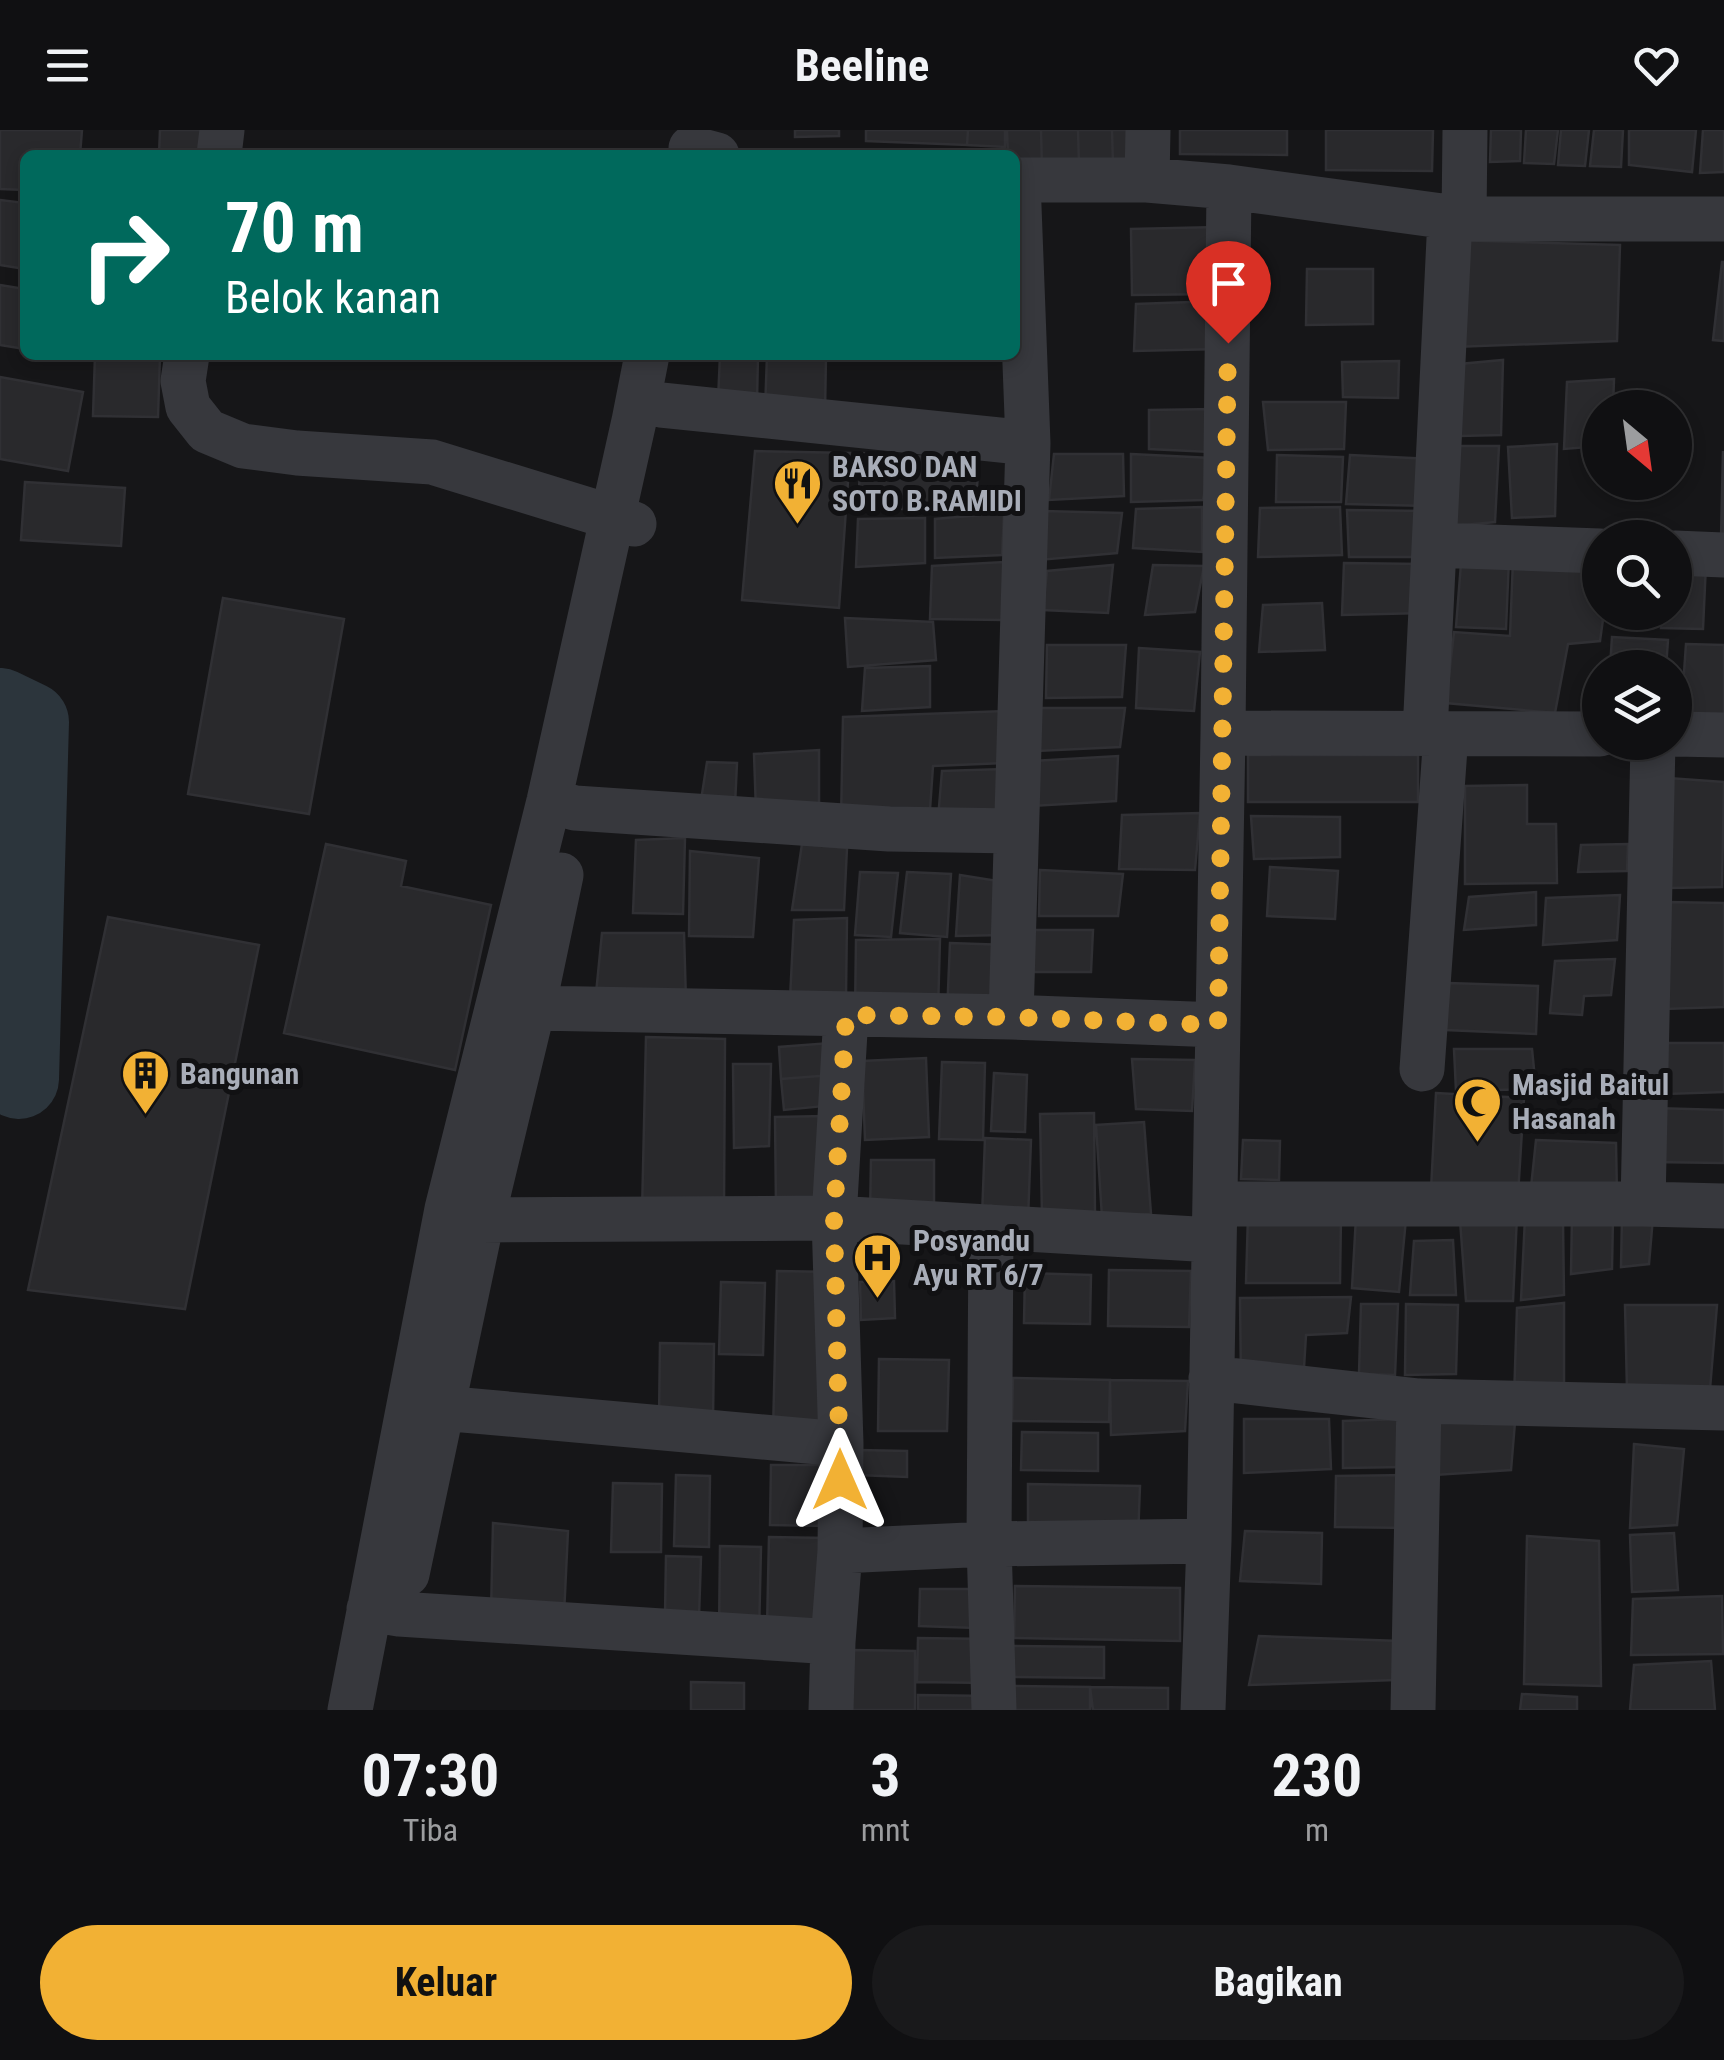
<!DOCTYPE html>
<html lang="id">
<head>
<meta charset="utf-8">
<style>
	:root { --surface:#101012; --page:#19191b; --text:#f1f3f6; --muted:#9c9d9f; --line:#303032; --accent:#f2b134 }
	body { margin:0; font-family:"Roboto Condensed",sans-serif; background:var(--page); color:var(--text); height:100vh; display:flex; flex-direction:column; font-size:38px; white-space:nowrap }
	* { box-sizing:border-box; margin:0 }
	p { font-size:32px; color:var(--muted) }
	.icon { flex:none; width:55px; height:55px; fill:none; stroke:currentColor; stroke-width:2; stroke-linecap:round; stroke-linejoin:round }
	.map { position:relative; height:1580px; overflow:hidden }
	.panel { display:flex; flex-direction:column; background:var(--surface); flex:1 }
	.panel>* { flex:none }
	.guide { position:absolute; left:20px; top:20px; width:1000px; height:210px; border-radius:15px; box-shadow:0 5px 15px #0003,0 0 0 2px var(--line); background:#00695c; color:#fff; overflow:hidden }
	.needle { width:65px; rotate:151deg }
	.fabs { position:absolute; left:1582px; top:260px; display:grid; gap:20px }
	.fabs a { display:grid; place-items:center; width:110px; height:110px; border-radius:50%; background:var(--surface); box-shadow:0 5px 15px #0003,0 0 0 2px var(--line); font-size:50px }
	.pin { position:absolute; display:grid; place-items:center; width:85px; height:85px; color:#fff; margin:-102px -42px; border-radius:50% 50% 50% 0; rotate:-45deg; box-shadow:0 0 10px #0007 }
	.pin .icon { rotate:45deg }
	.me { position:absolute; width:110px; margin:-55px; rotate:0deg; stroke-linejoin:round; filter:drop-shadow(0 0 8px #0008) }
	.turn { display:flex; align-items:center; gap:35px; height:210px; padding:0 40px; font-size:45px }
	.turn .icon { width:130px; height:130px; stroke-width:2.5 }
	.turn b { display:block; font-size:70px; line-height:85px }
	.eta { display:flex; justify-content:space-evenly; align-items:center; height:170px; text-align:center }
	.eta b { font-size:60px; font-weight:700; line-height:70px }
	.button { display:flex; gap:20px; margin-top:auto; padding:20px 40px }
	.button a { flex:1; height:115px; border-radius:60px; background:var(--accent); color:#111; font-size:40px; font-weight:700; line-height:115px; text-align:center }
	.button a+a { background:var(--page); color:var(--text) }
	header { display:flex; justify-content:space-between; align-items:center; height:130px; padding:0 40px; background:var(--surface); font-size:45px; font-weight:700 }
	.map>svg:first-child { display:block }
</style>
</head>
<body>
<header><svg class="icon" aria-label="menu" viewBox="0 0 24 24"><path d="M4 6h16M4 12h16M4 18h16"/></svg>Beeline<svg class="icon" aria-label="heart" viewBox="0 0 24 24"><path d="M12 20l-8-8c-3-5 5-10 8-4 3-6 11-1 8 4z"/></svg></header>
<div class="map">
<svg width="1724" height="1580" viewBox="0 0 1724 1580">
	<rect width="100%" height="100%" fill="#161618"/>
	<g fill="none" stroke-linecap="round" stroke-linejoin="round">
		<path stroke="#2c353c" stroke-width="80" d="M 0,578 L 29,592 L 19,949"/>
	</g>
	<path fill="#29292c" stroke="#303034" stroke-width="2.5" d="M 0,0 L 82,0 L 80,25 L 25,25 L 25,60 L 0,59 Z
		M 160,0 L 207,0 L 206,25 L 159,25 Z
		M 795,0 L 839,0 L 839,6 L 795,7 Z
		M 866,0 L 968,0 L 967,15 L 866,11 Z
		M 968,0 L 1005,0 L 1005,17 L 967,15 Z
		M 1007,0 L 1041,0 L 1042,38 L 1015,39 L 1015,25 L 1008,25 Z
		M 1041,0 L 1078,0 L 1079,36 L 1042,38 Z
		M 1078,0 L 1112,0 L 1113,35 L 1079,36 Z
		M 1112,0 L 1137,0 L 1137,34 L 1113,35 Z
		M 1180,0 L 1287,0 L 1287,25 L 1180,24 Z
		M 1326,0 L 1433,0 L 1432,41 L 1326,40 Z
		M 1491,0 L 1521,0 L 1520,31 L 1490,32 Z
		M 1526,0 L 1558,0 L 1554,34 L 1524,33 Z
		M 1561,0 L 1589,0 L 1585,36 L 1558,35 Z
		M 1594,0 L 1623,0 L 1621,37 L 1590,36 Z
		M 1629,0 L 1696,0 L 1692,42 L 1629,35 Z
		M 1703,0 L 1724,0 L 1724,42 L 1700,43 Z
		M 0,70 L 25,73 L 25,139 L 0,135 Z
		M 1218,97 L 1219,164 L 1132,165 L 1131,99 Z
		M 1453,110 L 1620,115 L 1617,211 L 1454,217 Z
		M 1722,132 L 1724,132 L 1724,211 L 1713,210 Z
		M 1307,139 L 1373,139 L 1373,194 L 1306,195 Z
		M 0,155 L 25,159 L 25,219 L 0,215 Z
		M 1219,171 L 1219,219 L 1134,221 L 1136,174 Z
		M 95,225 L 160,225 L 158,287 L 93,286 Z
		M 720,225 L 758,225 L 757,272 L 718,271 Z
		M 767,225 L 826,225 L 825,282 L 765,281 Z
		M 1503,230 L 1501,305 L 1460,306 L 1460,234 Z
		M 1399,231 L 1398,268 L 1343,267 L 1342,232 Z
		M 0,247 L 83,262 L 68,341 L 0,329 Z
		M 1614,249 L 1613,278 L 1600,278 L 1600,316 L 1564,319 L 1567,252 Z
		M 1263,272 L 1346,272 L 1344,319 L 1268,320 Z
		M 1215,279 L 1211,322 L 1149,319 L 1149,280 Z
		M 1557,314 L 1555,386 L 1512,388 L 1508,317 Z
		M 1452,316 L 1499,316 L 1495,392 L 1453,396 Z
		M 755,321 L 850,323 L 839,478 L 742,470 Z
		M 1723,321 L 1724,408 L 1721,408 Z
		M 861,323 L 979,330 L 975,384 L 858,376 Z
		M 1054,324 L 1123,324 L 1124,366 L 1049,370 Z
		M 1131,324 L 1211,328 L 1203,370 L 1131,372 Z
		M 1277,325 L 1343,327 L 1341,372 L 1276,372 Z
		M 1350,325 L 1431,329 L 1428,376 L 1346,374 Z
		M 25,352 L 125,358 L 121,416 L 21,410 Z
		M 1202,377 L 1202,422 L 1133,418 L 1136,379 Z
		M 1340,377 L 1342,425 L 1258,427 L 1260,378 Z
		M 1347,380 L 1427,381 L 1423,427 L 1349,427 Z
		M 1042,381 L 1122,383 L 1117,423 L 1039,430 Z
		M 1004,383 L 1002,425 L 935,428 L 935,389 Z
		M 925,388 L 925,433 L 856,437 L 858,389 Z
		M 1462,421 L 1509,428 L 1506,499 L 1456,497 Z
		M 1513,430 L 1600,443 L 1600,482 L 1604,482 L 1600,511 L 1568,514 L 1555,583 L 1446,573 L 1454,502 L 1510,506 Z
		M 1004,432 L 1003,490 L 930,489 L 932,436 Z
		M 1344,433 L 1422,434 L 1423,483 L 1342,485 Z
		M 1706,433 L 1703,499 L 1661,498 L 1662,482 L 1675,482 L 1675,434 Z
		M 1113,435 L 1108,483 L 1043,480 L 1047,441 Z
		M 1153,435 L 1204,436 L 1195,482 L 1145,485 Z
		M 223,468 L 344,489 L 309,684 L 188,664 Z
		M 1322,473 L 1325,520 L 1259,522 L 1263,475 Z
		M 845,488 L 933,492 L 936,530 L 848,537 Z
		M 1612,507 L 1668,510 L 1666,538 L 1610,538 Z
		M 1686,514 L 1724,515 L 1724,586 L 1681,586 Z
		M 1047,515 L 1126,515 L 1122,567 L 1046,568 Z
		M 1139,518 L 1200,522 L 1194,581 L 1136,578 Z
		M 930,536 L 930,577 L 862,581 L 865,538 Z
		M 1039,578 L 1125,578 L 1120,617 L 1037,621 Z
		M 1005,581 L 1004,633 L 933,636 L 929,694 L 841,691 L 843,587 Z
		M 819,620 L 819,678 L 756,681 L 754,624 Z
		M 1248,625 L 1418,625 L 1418,672 L 1248,672 Z
		M 1118,626 L 1116,671 L 1032,676 L 1033,631 Z
		M 707,632 L 737,633 L 735,675 L 700,677 Z
		M 1004,639 L 1002,689 L 938,689 L 942,641 Z
		M 1668,648 L 1724,652 L 1722,757 L 1669,758 Z
		M 1527,655 L 1527,694 L 1556,694 L 1557,753 L 1465,754 L 1465,656 Z
		M 1200,683 L 1195,740 L 1119,739 L 1122,685 Z
		M 1251,686 L 1340,687 L 1340,727 L 1254,729 Z
		M 685,708 L 683,784 L 633,783 L 636,710 Z
		M 326,714 L 406,731 L 401,756 L 491,775 L 455,940 L 284,903 Z
		M 802,714 L 847,718 L 844,780 L 792,780 Z
		M 1628,714 L 1627,741 L 1578,742 L 1581,715 Z
		M 690,721 L 759,728 L 753,807 L 689,806 Z
		M 1270,737 L 1338,741 L 1335,789 L 1267,786 Z
		M 1040,740 L 1123,744 L 1118,786 L 1039,786 Z
		M 860,742 L 898,743 L 891,807 L 855,805 Z
		M 907,742 L 951,744 L 947,807 L 900,803 Z
		M 960,745 L 1004,752 L 1001,805 L 956,806 Z
		M 1536,762 L 1536,795 L 1464,800 L 1469,767 Z
		M 1620,765 L 1617,810 L 1543,815 L 1546,768 Z
		M 1666,772 L 1724,773 L 1724,877 L 1664,879 Z
		M 108,787 L 259,815 L 185,1179 L 28,1160 Z
		M 847,788 L 846,866 L 790,869 L 794,790 Z
		M 1034,800 L 1093,800 L 1091,842 L 1033,842 Z
		M 602,803 L 684,803 L 686,871 L 595,874 Z
		M 940,809 L 938,881 L 855,884 L 856,810 Z
		M 950,813 L 1007,815 L 1003,886 L 947,884 Z
		M 1615,829 L 1611,865 L 1584,866 L 1582,885 L 1550,883 L 1555,831 Z
		M 1448,853 L 1538,856 L 1536,904 L 1446,900 Z
		M 646,907 L 725,909 L 724,1074 L 642,1083 Z
		M 830,913 L 832,945 L 781,949 L 779,917 Z
		M 1667,913 L 1724,913 L 1724,962 L 1666,964 Z
		M 1454,919 L 1532,919 L 1536,959 L 1456,961 Z
		M 926,928 L 929,1007 L 865,1010 L 862,931 Z
		M 1132,929 L 1195,930 L 1192,981 L 1136,979 Z
		M 942,932 L 985,933 L 983,1010 L 939,1009 Z
		M 733,934 L 771,934 L 769,1016 L 734,1018 Z
		M 994,943 L 1027,945 L 1025,1002 L 991,1001 Z
		M 832,945 L 835,975 L 784,980 L 781,949 Z
		M 1436,963 L 1524,968 L 1518,1065 L 1431,1060 Z
		M 1653,978 L 1724,980 L 1724,1033 L 1652,1032 Z
		M 1094,983 L 1095,1084 L 1042,1085 L 1040,984 Z
		M 825,986 L 826,1075 L 776,1076 L 775,987 Z
		M 1144,992 L 1151,1084 L 1102,1087 L 1096,995 Z
		M 985,1008 L 1031,1010 L 1028,1089 L 982,1087 Z
		M 1243,1010 L 1280,1011 L 1279,1050 L 1241,1049 Z
		M 1536,1010 L 1616,1013 L 1617,1066 L 1530,1067 Z
		M 871,1030 L 934,1030 L 934,1085 L 870,1085 Z
		M 1248,1085 L 1341,1086 L 1340,1153 L 1246,1153 Z
		M 1517,1086 L 1513,1171 L 1466,1171 L 1460,1090 Z
		M 1572,1086 L 1613,1087 L 1612,1139 L 1571,1144 Z
		M 1356,1087 L 1406,1089 L 1399,1162 L 1352,1158 Z
		M 1653,1087 L 1649,1134 L 1621,1137 L 1622,1088 Z
		M 1525,1088 L 1563,1092 L 1564,1165 L 1521,1170 Z
		M 1453,1110 L 1456,1165 L 1410,1165 L 1414,1111 Z
		M 1109,1140 L 1191,1141 L 1189,1197 L 1108,1196 Z
		M 777,1141 L 833,1142 L 830,1303 L 773,1302 Z
		M 1025,1143 L 1091,1145 L 1090,1194 L 1024,1193 Z
		M 894,1151 L 895,1188 L 861,1190 L 860,1152 Z
		M 721,1152 L 765,1153 L 763,1225 L 719,1224 Z
		M 1351,1167 L 1347,1203 L 1306,1205 L 1303,1254 L 1241,1251 L 1240,1168 Z
		M 1564,1173 L 1564,1266 L 1514,1269 L 1517,1178 Z
		M 1361,1174 L 1398,1174 L 1395,1245 L 1359,1244 Z
		M 1406,1174 L 1458,1175 L 1456,1244 L 1405,1245 Z
		M 1625,1175 L 1717,1175 L 1710,1259 L 1627,1260 Z
		M 660,1213 L 714,1214 L 713,1290 L 659,1289 Z
		M 879,1229 L 949,1230 L 947,1301 L 878,1301 Z
		M 1013,1248 L 1110,1250 L 1109,1292 L 1012,1291 Z
		M 1110,1250 L 1188,1251 L 1185,1301 L 1111,1305 Z
		M 1244,1289 L 1329,1289 L 1331,1339 L 1244,1343 Z
		M 1403,1289 L 1403,1337 L 1343,1338 L 1343,1291 Z
		M 1437,1292 L 1515,1292 L 1511,1340 L 1435,1345 Z
		M 1022,1302 L 1098,1303 L 1098,1341 L 1021,1340 Z
		M 1634,1314 L 1684,1319 L 1677,1395 L 1630,1398 Z
		M 858,1320 L 907,1321 L 907,1347 L 857,1345 Z
		M 771,1335 L 831,1335 L 830,1396 L 770,1395 Z
		M 676,1345 L 710,1346 L 709,1417 L 674,1416 Z
		M 1409,1345 L 1411,1398 L 1335,1397 L 1336,1346 Z
		M 613,1353 L 662,1354 L 661,1422 L 611,1422 Z
		M 1028,1354 L 1140,1356 L 1138,1408 L 1028,1405 Z
		M 493,1393 L 568,1401 L 564,1485 L 491,1484 Z
		M 1245,1401 L 1322,1403 L 1321,1454 L 1240,1451 Z
		M 1674,1403 L 1678,1460 L 1632,1462 L 1630,1405 Z
		M 1527,1406 L 1599,1411 L 1601,1556 L 1524,1554 Z
		M 769,1407 L 827,1408 L 825,1498 L 767,1497 Z
		M 720,1416 L 761,1417 L 759,1505 L 719,1504 Z
		M 666,1426 L 701,1427 L 699,1487 L 665,1486 Z
		M 1015,1456 L 1180,1458 L 1180,1511 L 1014,1508 Z
		M 920,1459 L 977,1459 L 976,1498 L 919,1496 Z
		M 1722,1466 L 1723,1524 L 1631,1525 L 1633,1469 Z
		M 1259,1506 L 1400,1511 L 1395,1550 L 1249,1555 Z
		M 918,1508 L 990,1509 L 989,1553 L 917,1552 Z
		M 1013,1516 L 1104,1517 L 1104,1548 L 1012,1547 Z
		M 851,1520 L 915,1521 L 915,1580 L 850,1580 Z
		M 1711,1531 L 1715,1580 L 1630,1580 L 1634,1535 Z
		M 691,1552 L 744,1553 L 744,1580 L 691,1580 Z
		M 1009,1556 L 1090,1557 L 1090,1580 L 1009,1580 Z
		M 1090,1557 L 1168,1558 L 1168,1580 L 1093,1580 Z
		M 1522,1564 L 1577,1567 L 1577,1580 L 1520,1580 Z
		M 918,1565 L 990,1566 L 990,1580 L 918,1580 Z"/>
	<g fill="none" stroke-linecap="round" stroke-linejoin="round">
		<path stroke="#37383d" stroke-width="45" d="M 691,18 L 717,25
			M 219,25 L 222,0
			M 1015,50 L 1147,50 L 1229,57 L 1464,89 L 1724,89
			M 1147,50 L 1148,0
			M 1464,89 L 1465,0
			M 187,225 L 183,251 L 188,277 L 207,301 L 243,316 L 297,323 L 432,332 L 634,394
			M 661,275 L 1028,313
			M 1435,415 L 1600,421
			M 1675,423 L 1724,425
			M 1223,603 L 1229,57
			M 1425,603 L 1450,88
			M 1675,604 L 1724,605
			M 549,671 L 575,678 L 889,699 L 1015,701
			M 533,878 L 1011,887 L 1218,895
			M 1011,887 L 1028,313 L 1018,50
			M 1422,939 L 1446,604
			M 1215,1074 L 1643,1074 L 1724,1076
			M 1643,1074 L 1653,612
			M 457,1082 L 482,1090 L 834,1088 L 1213,1110
			M 991,1097 L 989,1414 L 994,1580
			M 1211,1248 L 1419,1271 L 1724,1278
			M 441,1278 L 841,1314
			M 840,1421 L 989,1414 L 1209,1411
			M 407,1444 L 482,1090 L 533,878 L 561,745
			M 369,1479 L 399,1484 L 833,1512
			M 350,1580 L 447,1079 L 549,671 L 634,291 L 647,225
			M 831,1580 L 833,1512 L 840,1421 L 841,1314 L 834,1088 L 846,885
			M 1203,1580 L 1209,1411 L 1223,603 L 1600,604
			M 1413,1580 L 1419,1271"/>
	</g>
	<g fill="none" stroke-linecap="round" stroke-linejoin="round">
		<path stroke="#f2b134" stroke-width="18" stroke-dasharray="0 32.4" d="M 840,1350 L 834,1088 L 846,885 L 1011,887 L 1218,895 L 1228,213"/>
	</g>
	<defs>
		<symbol id="restaurant-pin" viewBox="-11 -11 22 30"><path d="M0 17L-7.5 6A9.5 9.5 0 1 1 7.5 6Z" fill="#f2b134" stroke="#111113"/><path d="M-5-6h1v4h1v-4h1v4h1v-4h1v5L-1.5 .5V6h-2V.5L-5-1ZM5-6V6H3V1.5H1.5Q1.5-4 5-6Z" fill="#111"/></symbol>
		<symbol id="building-pin" viewBox="-11 -11 22 30"><path d="M0 17L-7.5 6A9.5 9.5 0 1 1 7.5 6Z" fill="#f2b134" stroke="#111113"/><path d="M-4-6H4V6H1V3H-1V6H-4ZM-2.5-4.3h1.7v1.8h-1.7ZM.8-4.3h1.7v1.8H.8ZM-2.5-1h1.7V.8h-1.7ZM.8-1h1.7V.8H.8Z" fill="#111"/></symbol>
		<symbol id="mosque-pin" viewBox="-11 -11 22 30"><path d="M0 17L-7.5 6A9.5 9.5 0 1 1 7.5 6Z" fill="#f2b134" stroke="#111113"/><path d="M3.5-4.9A6 6 0 1 0 3.5 4.9A5 5 0 1 1 3.5-4.9Z" fill="#111"/></symbol>
		<symbol id="hospital-pin" viewBox="-11 -11 22 30"><path d="M0 17L-7.5 6A9.5 9.5 0 1 1 7.5 6Z" fill="#f2b134" stroke="#111113"/><path d="M-5-5h3v3.5h4V-5h3V5h-3V1.5h-4V5h-3Z" fill="#111"/></symbol>
	</defs>
	<g fill-rule="evenodd">
		<use href="#restaurant-pin" x="770" y="326" width="55" height="75"/>
		<use href="#building-pin" x="118" y="916" width="55" height="75"/>
		<use href="#mosque-pin" x="1450" y="944" width="55" height="75"/>
		<use href="#hospital-pin" x="850" y="1100" width="55" height="75"/>
	</g>
	<g text-anchor="middle" stroke-width="10" stroke-linejoin="round" paint-order="stroke">
		<g font-size="30" font-weight="bold" fill="#a8adb8" stroke="#111113" text-anchor="start">
			<text x="832" y="347">BAKSO DAN<tspan x="832" dy="34">SOTO B.RAMIDI</tspan></text>
			<text x="180" y="954">Bangunan</text>
			<text x="1512" y="965">Masjid Baitul<tspan x="1512" dy="34">Hasanah</tspan></text>
			<text x="913" y="1121">Posyandu<tspan x="913" dy="34">Ayu RT 6/7</tspan></text>
		</g>
	</g>
</svg>
<div class="fabs">
<a><svg class="needle" viewBox="-14 -14 28 28"><path d="M0-13l5 13h-10z" fill="#e53935"/><path d="M0 13l5-13h-10z" fill="#9c9d9f"/></svg></a>
<a><svg class="icon" aria-label="search" viewBox="0 0 24 24"><circle cx="10" cy="10" r="6"/><path d="M15 15l6 6"/></svg></a>
<a><svg class="icon" aria-label="layers" viewBox="0 0 24 24"><path d="M12 4l9 5-9 5-9-5zM3 14l9 5 9-5"/></svg></a>
</div>
<div class="pin" style="left:1228px;top:213px;background:#d93025"><svg class="icon" aria-label="arrive" viewBox="0 0 24 24"><path d="M6 21V4h12l-3 4 3 4H6"/></svg></div>
<svg class="me" style="left:840px;top:1350px" viewBox="-20 -20 40 40"><path d="M0-17L14 15 0 8-14 15z" fill="#f2b134" stroke="#fff" stroke-width="4"/></svg>
<div class="guide">
<div class="turn"><svg class="icon" aria-label="right" viewBox="0 0 24 24"><path d="M7 20v-9h11M14 6l5 5-5 5"/></svg><div><b>70 m</b>Belok kanan</div></div>
</div>
</div>
<section class="panel">
<div class="eta">
<div><b>07:30</b><p>Tiba</p></div>
<div><b>3</b><p>mnt</p></div>
<div><b>230</b><p>m</p></div>
</div>
<div class="button"><a>Keluar</a><a>Bagikan</a></div>
</section>
</body>
</html>
